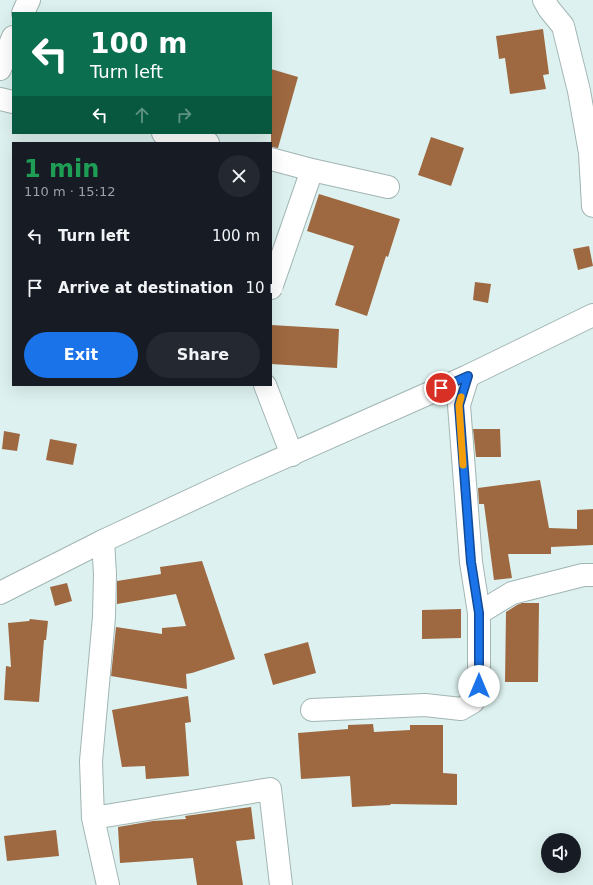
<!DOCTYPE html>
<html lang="en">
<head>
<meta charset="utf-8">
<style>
	:root { --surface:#171b24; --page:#242831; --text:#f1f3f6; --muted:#9ea1a6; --accent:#1a73e8 }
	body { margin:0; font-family:"DejaVu Sans",sans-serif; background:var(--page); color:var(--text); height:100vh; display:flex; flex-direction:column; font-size:15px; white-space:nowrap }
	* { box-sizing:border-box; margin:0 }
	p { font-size:13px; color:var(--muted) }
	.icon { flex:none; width:22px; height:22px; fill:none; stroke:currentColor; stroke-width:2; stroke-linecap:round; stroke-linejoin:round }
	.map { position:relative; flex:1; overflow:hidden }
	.sheet { position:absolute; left:12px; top:142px; width:260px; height:244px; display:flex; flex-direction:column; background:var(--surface); border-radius:0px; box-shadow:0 4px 16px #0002 }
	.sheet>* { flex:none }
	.guide { position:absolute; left:12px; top:12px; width:260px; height:122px; border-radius:0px; box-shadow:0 4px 16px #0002; background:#0b6e4f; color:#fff; overflow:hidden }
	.buttons { position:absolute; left:541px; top:833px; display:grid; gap:8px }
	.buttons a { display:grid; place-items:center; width:40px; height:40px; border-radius:50%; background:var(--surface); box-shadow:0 4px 16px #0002; font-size:20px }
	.pin { position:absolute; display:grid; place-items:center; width:34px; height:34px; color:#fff; margin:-17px; border:2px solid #fff; border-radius:50%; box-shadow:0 1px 4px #0007 }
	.me { position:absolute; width:44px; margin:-22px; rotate:0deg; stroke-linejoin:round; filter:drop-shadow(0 0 3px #0008) }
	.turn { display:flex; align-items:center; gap:14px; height:84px; padding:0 12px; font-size:18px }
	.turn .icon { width:52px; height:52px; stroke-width:2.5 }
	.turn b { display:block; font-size:28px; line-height:34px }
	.lanes { display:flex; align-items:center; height:38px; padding:0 12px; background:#0003; justify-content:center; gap:20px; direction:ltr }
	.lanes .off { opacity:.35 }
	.round { display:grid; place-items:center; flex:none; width:42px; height:42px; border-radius:21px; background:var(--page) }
	.head { display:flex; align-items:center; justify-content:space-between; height:68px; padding:0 12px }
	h1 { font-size:24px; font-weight:800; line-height:30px; color:#1e9e55 }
	.action { display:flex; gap:8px; margin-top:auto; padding:8px 12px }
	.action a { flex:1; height:46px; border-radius:24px; background:var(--accent); color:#fff; font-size:16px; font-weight:800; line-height:46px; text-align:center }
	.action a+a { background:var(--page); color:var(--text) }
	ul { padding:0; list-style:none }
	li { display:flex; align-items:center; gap:12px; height:52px; padding:0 12px }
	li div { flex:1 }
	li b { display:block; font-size:15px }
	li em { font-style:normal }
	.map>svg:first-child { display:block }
</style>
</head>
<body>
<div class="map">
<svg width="593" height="885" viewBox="0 0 593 885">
	<rect width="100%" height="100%" fill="#ddf2f0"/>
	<path fill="#9e6840" d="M 543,29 L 549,74 L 543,75 L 546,89 L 510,94 L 505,58 L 499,59 L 496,36 Z
		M 271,69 L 298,77 L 278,148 L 271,147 Z
		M 431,137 L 464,148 L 451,186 L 418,175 Z
		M 319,194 L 400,219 L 388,257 L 386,256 L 367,316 L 335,305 L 354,246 L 307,231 Z
		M 589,246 L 593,266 L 578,270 L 573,249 Z
		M 475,282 L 491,284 L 488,303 L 473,300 Z
		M 271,325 L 339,329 L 337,368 L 271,364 Z
		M 473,429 L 500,429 L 501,457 L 476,457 Z
		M 4,431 L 20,434 L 17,451 L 2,449 Z
		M 50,439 L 77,444 L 73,465 L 46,460 Z
		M 540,480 L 549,528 L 577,529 L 577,510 L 593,509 L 593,545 L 551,547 L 551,554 L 508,554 L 512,578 L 494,580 L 484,504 L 479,504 L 478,488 Z
		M 202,561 L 235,659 L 192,673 L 186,674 L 187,689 L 111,676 L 116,627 L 162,634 L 162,628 L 186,626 L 176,594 L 117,604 L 117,581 L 161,574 L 160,567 Z
		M 67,583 L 72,601 L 55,606 L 50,587 Z
		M 522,603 L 539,603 L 538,682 L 505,682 L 506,612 L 517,605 Z
		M 461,609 L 461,638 L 422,639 L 422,610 Z
		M 30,619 L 48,621 L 46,640 L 44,640 L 39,702 L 4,700 L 6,666 L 11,667 L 8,623 L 29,621 Z
		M 308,642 L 316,673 L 273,685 L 264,654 Z
		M 188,696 L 191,722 L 185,723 L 189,776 L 146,779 L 145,766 L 122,767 L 112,710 Z
		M 373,724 L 374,732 L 410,730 L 410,725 L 443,725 L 443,773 L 457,774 L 457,805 L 390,804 L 391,805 L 352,807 L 350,776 L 301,779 L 298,733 L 348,729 L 348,725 Z
		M 251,807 L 255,839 L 236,841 L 243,885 L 197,885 L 193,858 L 120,863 L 118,827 L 153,821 L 186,819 L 185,816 Z
		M 56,830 L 59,856 L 7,861 L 4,836 Z"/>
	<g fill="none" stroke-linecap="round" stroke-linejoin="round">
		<defs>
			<path id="minor" d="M 544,0 L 549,9 L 563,26 L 579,91 L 590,153 L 593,206
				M 23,13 L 29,0
				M 0,69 L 13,37
				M 0,99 L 13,102
				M 163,133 L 208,143
				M 271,159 L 312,170 L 388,187
				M 271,288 L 312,170
				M 265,385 L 292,455
				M 103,541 L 105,574 L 104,617 L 91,761 L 93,818 L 108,885
				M 479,613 L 512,593 L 583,575 L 593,575
				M 312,710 L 425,705 L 461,709 L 473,702 L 479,686 L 479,613 L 471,562 L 459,405 L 468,376
				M 93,818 L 270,789 L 281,885"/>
			<path id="secondary" d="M 0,593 L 103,541 L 242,476 L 468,376 L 593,315"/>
		</defs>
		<use href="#minor" stroke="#a1b5b3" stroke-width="24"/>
		<use href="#secondary" stroke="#a1b5b3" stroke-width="24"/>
		<use href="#minor" stroke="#fff" stroke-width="22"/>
		<use href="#secondary" stroke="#fff" stroke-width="22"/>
	</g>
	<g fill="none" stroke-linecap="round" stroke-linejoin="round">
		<defs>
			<path id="route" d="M 441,388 L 468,376 L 459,405 L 471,562 L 479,613 L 479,686"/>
		</defs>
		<use href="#route" stroke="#114b97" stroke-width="10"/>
		<use href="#route" stroke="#1a73e8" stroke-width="7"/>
		<path stroke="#f59e0b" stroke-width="7" d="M 461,397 L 459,405 L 463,465"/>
	</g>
</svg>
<div class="buttons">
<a><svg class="icon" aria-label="sound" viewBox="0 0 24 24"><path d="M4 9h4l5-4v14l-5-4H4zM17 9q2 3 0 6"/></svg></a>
</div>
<div class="pin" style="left:441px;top:388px;background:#d93025"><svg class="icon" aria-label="arrive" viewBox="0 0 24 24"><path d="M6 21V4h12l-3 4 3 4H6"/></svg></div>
<svg class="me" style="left:479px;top:686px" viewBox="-20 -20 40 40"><circle r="19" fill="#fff"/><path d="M0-13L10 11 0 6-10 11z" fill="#1a73e8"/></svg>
<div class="guide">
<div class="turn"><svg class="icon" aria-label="left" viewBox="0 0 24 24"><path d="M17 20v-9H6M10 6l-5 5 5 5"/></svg><div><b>100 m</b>Turn left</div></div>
<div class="lanes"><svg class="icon" aria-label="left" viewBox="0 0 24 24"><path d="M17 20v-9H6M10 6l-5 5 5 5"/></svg><svg class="icon off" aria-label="ahead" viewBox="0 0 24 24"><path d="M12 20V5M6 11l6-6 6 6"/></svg><svg class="icon off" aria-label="right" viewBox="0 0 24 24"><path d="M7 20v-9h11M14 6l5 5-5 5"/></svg></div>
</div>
<section class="sheet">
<div class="head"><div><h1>1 min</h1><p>110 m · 15:12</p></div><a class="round"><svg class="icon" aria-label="close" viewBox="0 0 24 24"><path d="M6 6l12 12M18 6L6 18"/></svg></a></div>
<ul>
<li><svg class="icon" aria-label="left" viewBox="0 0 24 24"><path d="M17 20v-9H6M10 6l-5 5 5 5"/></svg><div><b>Turn left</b></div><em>100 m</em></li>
<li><svg class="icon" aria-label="arrive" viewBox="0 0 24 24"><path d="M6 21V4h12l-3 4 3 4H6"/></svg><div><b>Arrive at destination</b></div><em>10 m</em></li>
</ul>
<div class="action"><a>Exit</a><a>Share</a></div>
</section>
</div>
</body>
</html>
